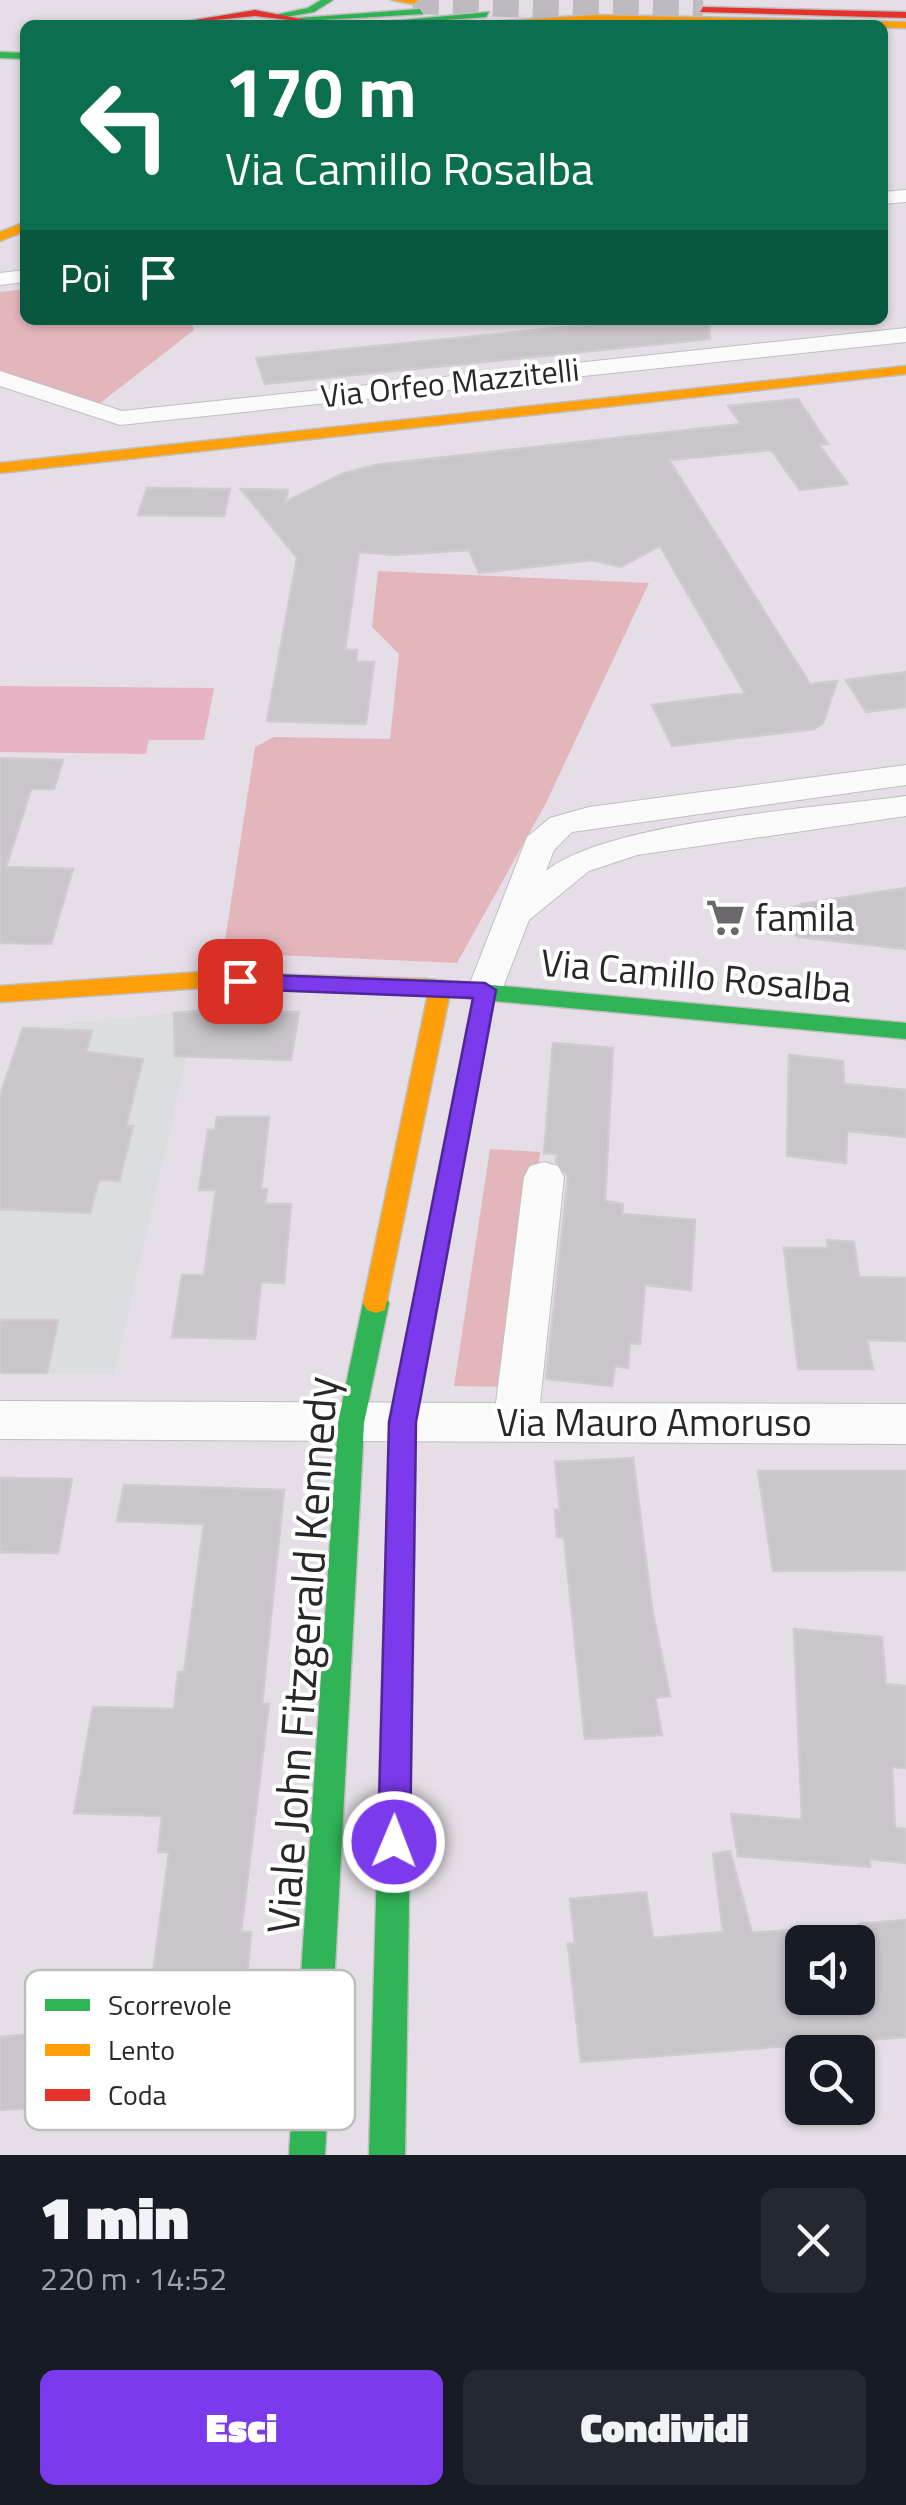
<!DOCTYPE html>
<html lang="it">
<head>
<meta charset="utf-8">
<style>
	:root { --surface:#171b24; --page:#242831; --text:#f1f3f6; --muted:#9ea1a6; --accent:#7c3aed }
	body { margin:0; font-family:"Titillium Web",sans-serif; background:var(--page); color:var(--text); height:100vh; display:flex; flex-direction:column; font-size:38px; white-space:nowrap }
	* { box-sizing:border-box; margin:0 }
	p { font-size:32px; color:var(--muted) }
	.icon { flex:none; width:55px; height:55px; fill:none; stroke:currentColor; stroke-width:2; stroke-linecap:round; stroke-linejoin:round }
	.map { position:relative; height:2155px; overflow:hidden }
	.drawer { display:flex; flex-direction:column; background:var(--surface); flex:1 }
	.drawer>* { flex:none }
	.hud { position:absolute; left:20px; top:20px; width:868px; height:305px; border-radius:15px; box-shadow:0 2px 8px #0004; background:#0b6e4f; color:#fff; overflow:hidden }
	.controls { position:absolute; left:785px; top:1925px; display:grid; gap:20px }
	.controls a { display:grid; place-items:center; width:90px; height:90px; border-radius:15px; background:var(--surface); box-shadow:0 2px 8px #0004; font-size:50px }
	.pin { position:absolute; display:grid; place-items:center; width:85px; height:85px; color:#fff; margin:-42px; border-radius:20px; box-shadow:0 5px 15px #0006 }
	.me { position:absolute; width:110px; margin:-55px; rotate:1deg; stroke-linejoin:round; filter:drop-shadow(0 0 8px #0008) }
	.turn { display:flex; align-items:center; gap:35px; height:210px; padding:0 40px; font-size:45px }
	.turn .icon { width:130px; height:130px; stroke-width:2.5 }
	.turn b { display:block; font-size:70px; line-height:85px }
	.then { display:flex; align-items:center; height:95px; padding:0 40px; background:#0003; gap:20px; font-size:38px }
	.round { display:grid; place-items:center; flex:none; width:105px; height:105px; border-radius:15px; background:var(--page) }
	.overview { display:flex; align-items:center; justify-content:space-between; height:170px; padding:0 40px }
	h1 { font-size:60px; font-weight:800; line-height:75px }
	.primary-button { display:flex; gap:20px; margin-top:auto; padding:20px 40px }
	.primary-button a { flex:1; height:115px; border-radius:15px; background:var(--accent); color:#fff; font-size:40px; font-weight:800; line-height:115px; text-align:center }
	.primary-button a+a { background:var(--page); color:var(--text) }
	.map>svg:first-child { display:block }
</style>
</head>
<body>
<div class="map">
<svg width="906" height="2155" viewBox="0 0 906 2155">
	<rect width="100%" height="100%" fill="#e5dee6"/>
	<path fill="#dbddde" d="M 197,1011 L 114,1374 L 0,1373 L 0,1096 L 23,1028 Z"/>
	<path fill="#e3b6bc" d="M 25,289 L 25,320 L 191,320 L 194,330 L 99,404 L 0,371 L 0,292 Z
		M 378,571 L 649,583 L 546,803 L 457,963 L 232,953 L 224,947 L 255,747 L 274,737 L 390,739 L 399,654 L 372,627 Z
		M 490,1149 L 540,1152 L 515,1387 L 454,1386 Z"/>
	<path fill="#e7b4c6" d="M 0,686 L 214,688 L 204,740 L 149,740 L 146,754 L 0,752 Z"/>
	<path fill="#cac4cb" stroke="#d0cad1" stroke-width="2.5" d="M 637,320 L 709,320 L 710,339 L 265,384 L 256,358 Z
		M 798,399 L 828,444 L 819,445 L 848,484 L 800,490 L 771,450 L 669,460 L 810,684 L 837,681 L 823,723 L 814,729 L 672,746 L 652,705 L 745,693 L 660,546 L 621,567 L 592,560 L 479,573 L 469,550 L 395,555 L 359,552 L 345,650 L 357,650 L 356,662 L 374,662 L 366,724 L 267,721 L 297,558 L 241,489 L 288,490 L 285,502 L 342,474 L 375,465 L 741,424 L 728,406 Z
		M 147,488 L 230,489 L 224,516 L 138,515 Z
		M 906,672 L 906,707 L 866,712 L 846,680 Z
		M 0,758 L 63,760 L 54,789 L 31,789 L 6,867 L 73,869 L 51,944 L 0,943 Z
		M 906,888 L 906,949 L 799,937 L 786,929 L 780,913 L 802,904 Z
		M 198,1011 L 299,1012 L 291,1060 L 175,1056 L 174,1013 Z
		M 23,1028 L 92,1031 L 86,1052 L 143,1059 L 126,1126 L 133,1126 L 119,1181 L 99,1180 L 90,1213 L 0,1209 L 0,1096 Z
		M 553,1043 L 613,1048 L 605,1201 L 623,1204 L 622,1214 L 695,1220 L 691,1290 L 645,1285 L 640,1344 L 630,1343 L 628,1368 L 615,1366 L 612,1386 L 546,1379 L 568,1177 L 556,1162 L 557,1154 L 544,1153 Z
		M 789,1055 L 843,1061 L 844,1084 L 906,1090 L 906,1137 L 847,1131 L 846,1163 L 787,1156 Z
		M 217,1117 L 269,1117 L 261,1189 L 267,1189 L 265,1204 L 291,1204 L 284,1283 L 261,1282 L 255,1339 L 172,1337 L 182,1275 L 204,1275 L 216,1190 L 199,1190 L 208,1130 L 215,1130 Z
		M 827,1240 L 854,1242 L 859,1277 L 906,1278 L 906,1341 L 867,1340 L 873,1369 L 798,1369 L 784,1248 L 828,1248 Z
		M 0,1320 L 58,1320 L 47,1373 L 0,1373 Z
		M 633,1458 L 652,1608 L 670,1696 L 655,1698 L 662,1735 L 585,1739 L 564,1537 L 557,1537 L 555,1510 L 560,1510 L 555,1462 Z
		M 758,1471 L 906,1471 L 906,1570 L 773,1571 Z
		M 0,1478 L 72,1479 L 58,1553 L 0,1552 Z
		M 124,1485 L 284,1490 L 262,1704 L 269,1704 L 241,1932 L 251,1932 L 240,2060 L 232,2060 L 227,2110 L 185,2109 L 184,2121 L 132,2120 L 134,2102 L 0,2110 L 0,2037 L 135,2025 L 141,1980 L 152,1980 L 169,1852 L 158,1852 L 162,1816 L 74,1813 L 93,1707 L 174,1709 L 178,1672 L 184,1672 L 204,1524 L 117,1521 Z
		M 794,1629 L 882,1637 L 886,1684 L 906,1686 L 906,1768 L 892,1767 L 895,1828 L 906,1829 L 906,1863 L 870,1859 L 870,1867 L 738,1856 L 731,1814 L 802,1820 Z
		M 730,1851 L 752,1933 L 802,1929 L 802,1998 L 858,1998 L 858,1924 L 906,1920 L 906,2037 L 581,2062 L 568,1944 L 575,1943 L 570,1899 L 646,1892 L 653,1938 L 723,1932 L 713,1854 Z"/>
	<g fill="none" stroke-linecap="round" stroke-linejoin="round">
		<path stroke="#bfbac0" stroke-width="26" stroke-dasharray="26 14" stroke-linecap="butt" d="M 413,1 L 703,10"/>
		<defs>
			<path id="street" d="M 906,190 L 906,202 L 882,204 L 882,192 Z
				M 25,270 L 25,282 L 0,285 L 0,273 Z
				M 906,328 L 906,342 L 120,425 L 0,386 L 0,371 L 122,411 Z
				M 906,765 L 906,785 L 572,832 L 554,850 L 546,871 C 608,821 820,808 906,796 L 906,816 L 637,855 L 589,871 L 529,920 L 498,1000 L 485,1004 L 472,1000 L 467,991 L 527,837 L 550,818 L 589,807 Z
				M 544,1162 L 558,1166 L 564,1177 L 540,1403 L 906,1404 L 906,1444 L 0,1439 L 0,1401 L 496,1403 L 524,1177 L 530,1166 Z"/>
			<path id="fast" d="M 321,0 L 333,0 L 314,12 L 280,18 L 275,15 L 308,8 Z
				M 420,9 L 423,14 L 304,21 L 299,18 Z
				M 489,12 L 486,17 L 378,25 L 383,22 Z
				M 0,52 L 25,53 L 25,59 L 0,58 Z
				M 425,979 L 906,1023 L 906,1039 L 494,1001 L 459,1189 L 455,1196 L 439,1196 L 435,1189 L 473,999 L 417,992 L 414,987 L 417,982 Z
				M 376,1293 L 385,1296 L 389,1303 L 364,1423 L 325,2155 L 289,2155 L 338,1423 L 363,1303 L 367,1296 Z
				M 398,1633 L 408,1637 L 413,1647 L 405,2155 L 369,2155 L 383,1647 L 388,1637 Z"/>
			<path id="slow" d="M 391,0 L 417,0 L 418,1 L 413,4 Z
				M 594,15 L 906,22 L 906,28 L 594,21 L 445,25 Z
				M 25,222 L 25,231 L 0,241 L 0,232 Z
				M 906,366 L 906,374 L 0,473 L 0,463 Z
				M 201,972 L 425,979 L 448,983 L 451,988 L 385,1310 L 376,1313 L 367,1310 L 363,1303 L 428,994 L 201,988 L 0,1002 L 0,986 Z"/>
			<path id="jam" d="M 703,7 L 906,12 L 906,18 L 700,12 Z
				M 255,10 L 332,25 L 255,16 L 164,25 Z
				M 447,1180 L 455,1182 L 459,1189 L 416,1423 L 413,1647 L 408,1657 L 398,1661 L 388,1657 L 383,1647 L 390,1423 L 435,1189 L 439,1182 Z"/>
		</defs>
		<use href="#street" stroke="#bfbfc0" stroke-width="2"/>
		<use href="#fast" stroke="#bfbfc0" stroke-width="3"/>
		<use href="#slow" stroke="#bfbfc0" stroke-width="3"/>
		<use href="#jam" stroke="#bfbfc0" stroke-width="3"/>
		<use href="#street" fill="#fbfafb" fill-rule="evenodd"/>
		<use href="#fast" fill="#30b455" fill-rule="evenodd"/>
		<use href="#slow" fill="#ff9f0a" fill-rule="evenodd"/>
		<use href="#jam" fill="#e5322d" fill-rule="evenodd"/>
	</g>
	<path fill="#7c3aed" stroke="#51269a" stroke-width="2.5" d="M 240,974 L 485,983 L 496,990 L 416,1422 L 410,1842 L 405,1854 L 394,1859 L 383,1854 L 378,1842 L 389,1422 L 473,998 L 240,989 L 229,981 Z"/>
	<defs>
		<symbol id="supermarket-bare" viewBox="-9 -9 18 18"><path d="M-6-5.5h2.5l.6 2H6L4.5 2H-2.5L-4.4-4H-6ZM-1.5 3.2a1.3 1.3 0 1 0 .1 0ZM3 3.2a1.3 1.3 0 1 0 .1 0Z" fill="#6a686a" stroke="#fff" stroke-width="2.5" paint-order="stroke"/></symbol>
	</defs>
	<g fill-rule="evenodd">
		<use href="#supermarket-bare" x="698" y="890" width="55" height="55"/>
	</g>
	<g text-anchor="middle" stroke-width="8" stroke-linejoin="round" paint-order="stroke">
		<g font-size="32" fill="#282828" stroke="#fff">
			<text transform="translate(450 383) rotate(-6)" y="11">Via Orfeo Mazzitelli</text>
		</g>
		<g font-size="38" fill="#282828" stroke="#fff" text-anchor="start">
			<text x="755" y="931">famila</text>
		</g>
		<g font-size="38" fill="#282828" stroke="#fff">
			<text transform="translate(696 976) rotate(5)" y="13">Via Camillo Rosalba</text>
			<text x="654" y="1436">Via Mauro Amoruso</text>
		</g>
		<g font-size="45" fill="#282828" stroke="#fff">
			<text transform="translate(302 1655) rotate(-86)" y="16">Viale John Fitzgerald Kennedy</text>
		</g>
	</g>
	<rect x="25" y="1970" width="330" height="160" rx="15" fill="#fff" stroke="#bebebe" stroke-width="2.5"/>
	<rect x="45" y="1999" width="45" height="12" fill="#30b455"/>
	<rect x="45" y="2044" width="45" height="12" fill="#ff9f0a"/>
	<rect x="45" y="2089" width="45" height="12" fill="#e5322d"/>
	<g font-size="28" fill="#282828">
		<text x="108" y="2015">Scorrevole</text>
		<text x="108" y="2060">Lento</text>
		<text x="108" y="2105">Coda</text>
	</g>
</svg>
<div class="controls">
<a><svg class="icon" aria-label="sound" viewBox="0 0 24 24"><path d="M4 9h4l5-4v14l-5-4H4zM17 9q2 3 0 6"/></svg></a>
<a><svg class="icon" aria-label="search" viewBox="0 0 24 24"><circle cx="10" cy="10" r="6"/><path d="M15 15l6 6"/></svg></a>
</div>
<div class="pin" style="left:240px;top:981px;background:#d93025"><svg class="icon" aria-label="arrive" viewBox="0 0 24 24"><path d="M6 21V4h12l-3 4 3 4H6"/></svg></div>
<svg class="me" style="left:394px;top:1842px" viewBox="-20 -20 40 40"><circle r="17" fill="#7c3aed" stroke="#fff" stroke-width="3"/><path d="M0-11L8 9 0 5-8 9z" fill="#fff"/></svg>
<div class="hud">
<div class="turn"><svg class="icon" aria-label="left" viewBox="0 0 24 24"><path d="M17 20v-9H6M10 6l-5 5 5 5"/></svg><div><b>170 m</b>Via Camillo Rosalba</div></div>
<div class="then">Poi<svg class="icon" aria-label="arrive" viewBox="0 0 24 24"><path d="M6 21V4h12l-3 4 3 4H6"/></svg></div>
</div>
</div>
<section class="drawer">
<div class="overview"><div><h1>1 min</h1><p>220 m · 14:52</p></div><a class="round"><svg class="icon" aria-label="close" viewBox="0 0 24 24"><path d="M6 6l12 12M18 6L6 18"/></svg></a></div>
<div class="primary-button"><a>Esci</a><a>Condividi</a></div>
</section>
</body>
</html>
